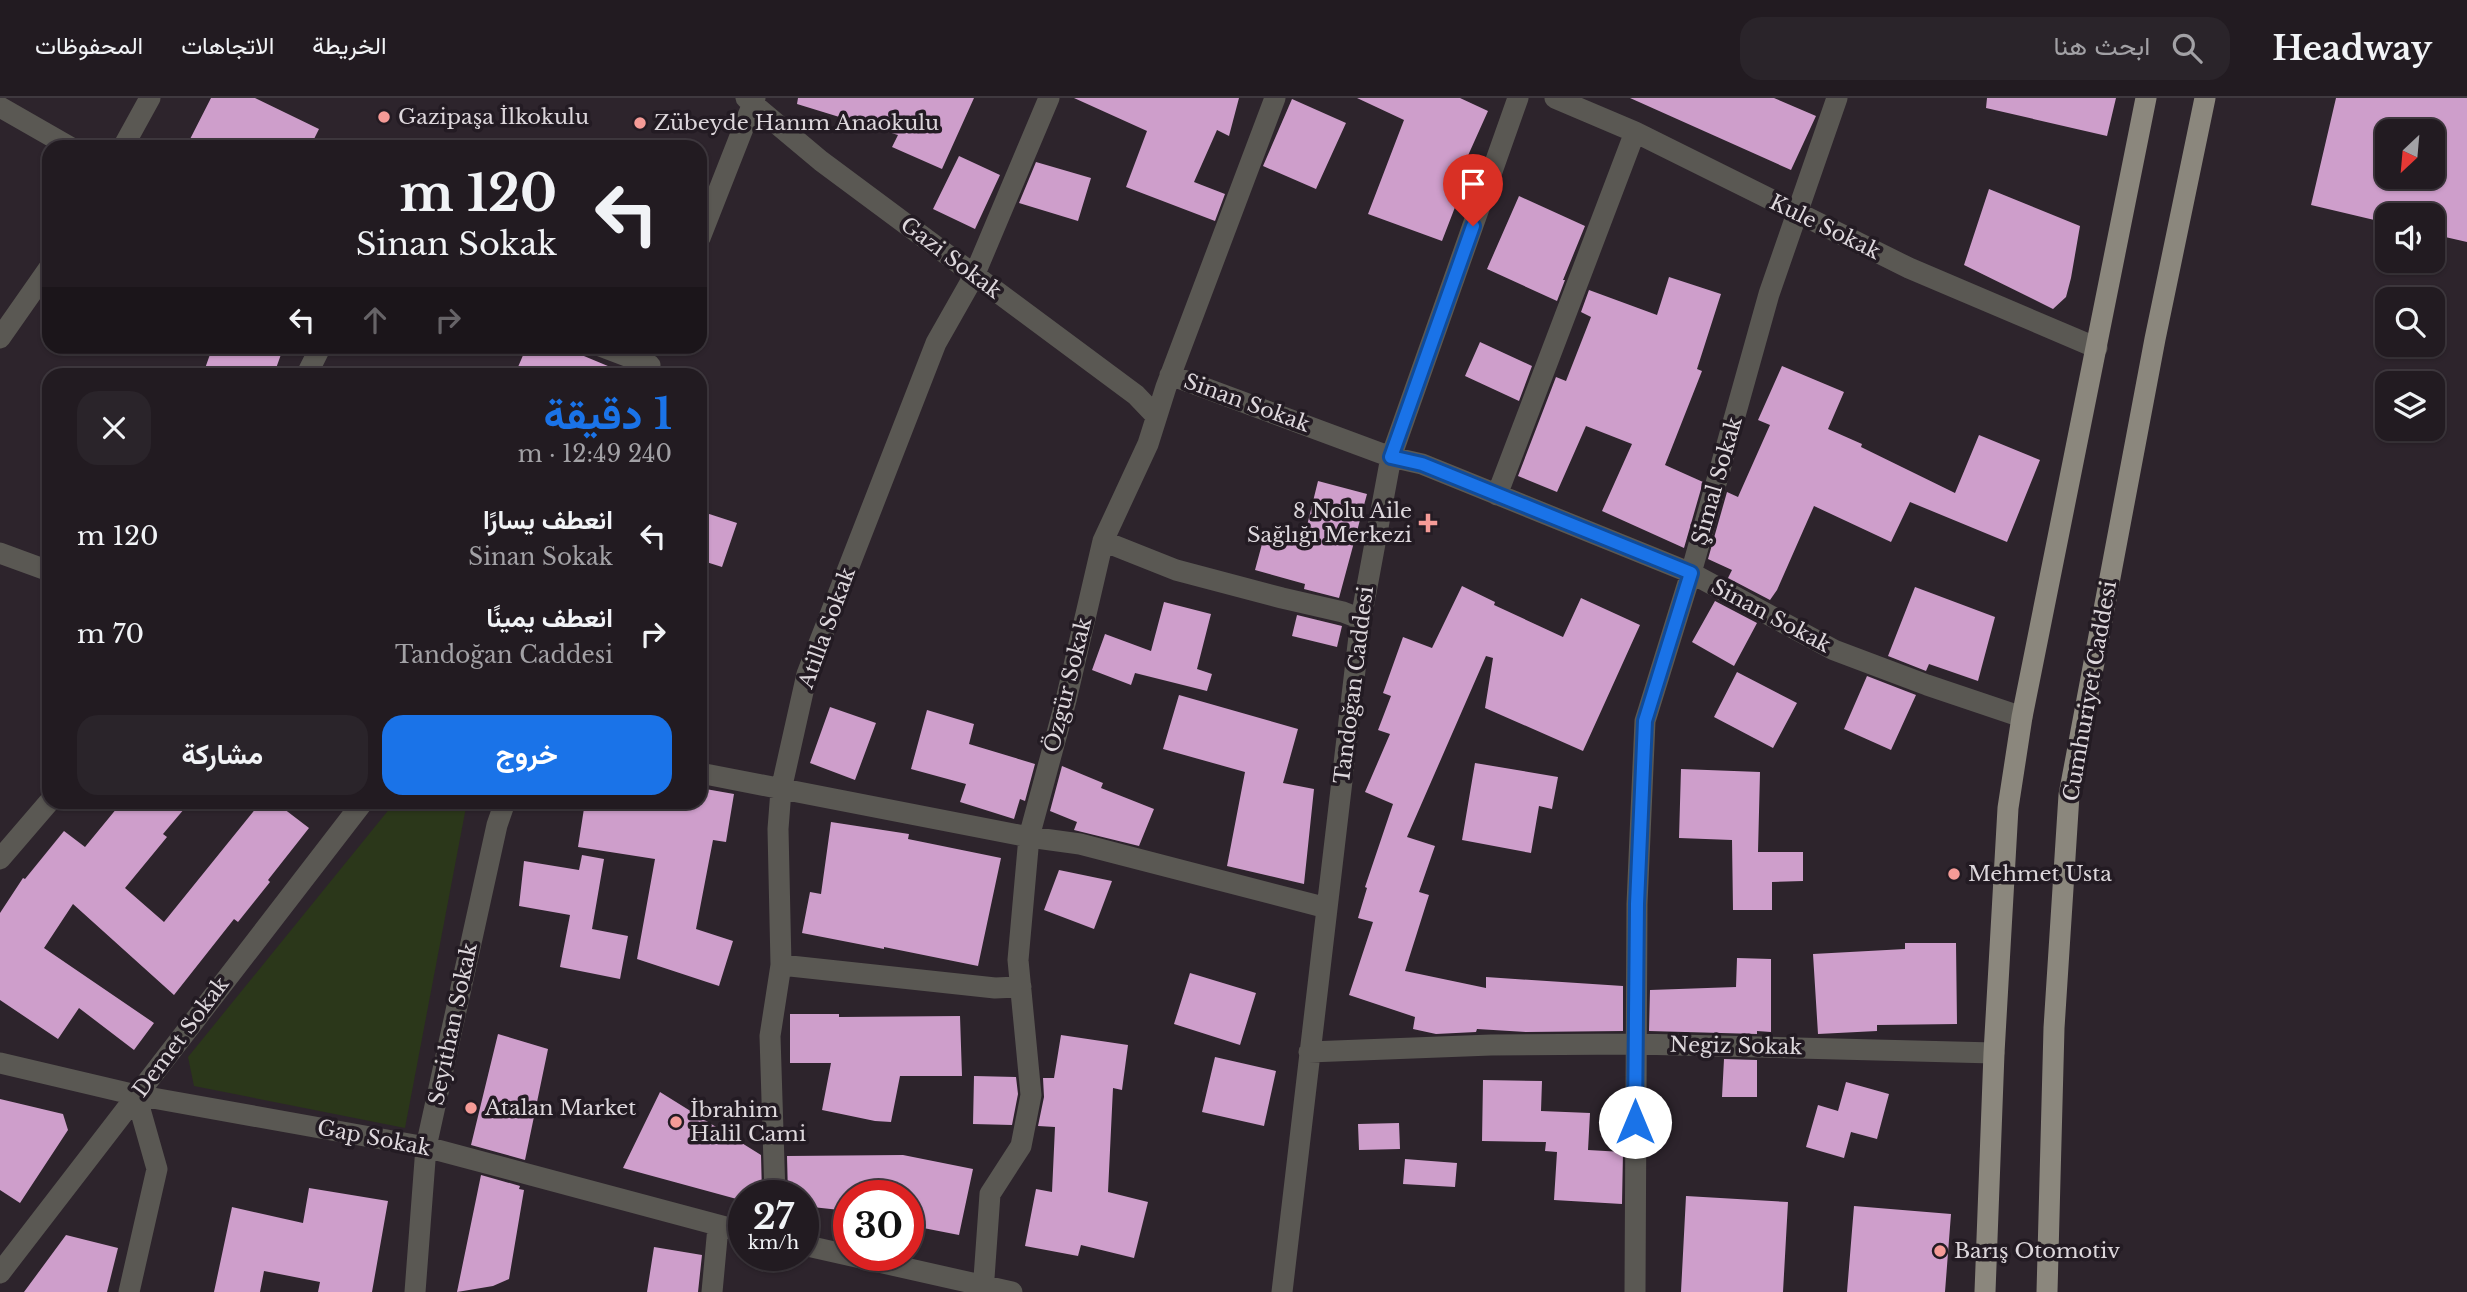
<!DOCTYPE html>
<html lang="ar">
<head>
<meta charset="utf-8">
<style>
	:root { --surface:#221b21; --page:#2a242a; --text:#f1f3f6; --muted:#a2a1a5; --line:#3f393f; --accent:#1a73e8 }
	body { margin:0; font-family:"Libre Baskerville",Vazirmatn,serif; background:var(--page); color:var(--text); direction:rtl; height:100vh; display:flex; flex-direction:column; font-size:26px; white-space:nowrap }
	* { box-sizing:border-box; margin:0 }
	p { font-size:23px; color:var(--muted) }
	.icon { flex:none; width:38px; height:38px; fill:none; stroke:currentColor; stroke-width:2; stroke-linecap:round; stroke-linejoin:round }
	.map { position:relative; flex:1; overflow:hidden; direction:ltr }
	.drawer { position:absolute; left:42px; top:270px; width:665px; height:441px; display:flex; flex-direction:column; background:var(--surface); border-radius:21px; box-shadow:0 2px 5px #0004,0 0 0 2px var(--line); direction:rtl }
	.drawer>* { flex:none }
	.guide { position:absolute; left:42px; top:42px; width:665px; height:214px; border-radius:21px; box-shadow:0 2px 5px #0004,0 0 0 2px var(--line); direction:rtl; background:#221b21; color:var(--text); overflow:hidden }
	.needle { width:46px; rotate:206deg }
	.tools { position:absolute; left:2375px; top:21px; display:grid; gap:14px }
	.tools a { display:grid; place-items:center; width:70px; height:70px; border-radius:14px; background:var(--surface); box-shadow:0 2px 5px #0004,0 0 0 2px var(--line); font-size:35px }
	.speed { position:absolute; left:728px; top:1082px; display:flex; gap:14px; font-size:35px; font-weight:700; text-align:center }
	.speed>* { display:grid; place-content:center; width:91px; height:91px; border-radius:50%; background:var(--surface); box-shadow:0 2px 5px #0004,0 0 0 2px var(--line); line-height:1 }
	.speed small { font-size:18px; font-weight:400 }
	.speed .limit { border:10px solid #d22; background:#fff; color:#111 }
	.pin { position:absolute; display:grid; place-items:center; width:60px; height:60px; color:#fff; margin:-72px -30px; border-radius:50% 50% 50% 0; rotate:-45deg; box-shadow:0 0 7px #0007 }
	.pin .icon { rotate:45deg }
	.me { position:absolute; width:77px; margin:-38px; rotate:0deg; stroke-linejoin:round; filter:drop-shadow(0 0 5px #0008) }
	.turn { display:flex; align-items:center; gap:24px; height:147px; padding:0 35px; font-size:32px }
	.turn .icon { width:91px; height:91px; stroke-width:2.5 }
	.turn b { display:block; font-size:49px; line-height:60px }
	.lanes { display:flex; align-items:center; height:66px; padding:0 35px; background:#0003; justify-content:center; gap:35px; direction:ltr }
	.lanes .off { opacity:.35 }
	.round { display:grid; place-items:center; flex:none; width:74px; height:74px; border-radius:21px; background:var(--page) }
	.overview { display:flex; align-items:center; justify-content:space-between; height:119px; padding:0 35px }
	h1 { font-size:42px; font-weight:700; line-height:52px; color:var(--accent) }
	.primary-button { display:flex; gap:14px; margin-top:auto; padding:14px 35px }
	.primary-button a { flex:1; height:80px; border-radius:21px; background:var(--accent); color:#fff; font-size:28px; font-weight:700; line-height:80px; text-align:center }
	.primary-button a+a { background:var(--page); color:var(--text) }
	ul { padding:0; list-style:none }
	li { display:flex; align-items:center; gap:21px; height:98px; padding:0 35px }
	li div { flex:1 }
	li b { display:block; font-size:26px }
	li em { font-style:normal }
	header { display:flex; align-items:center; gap:42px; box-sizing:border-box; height:98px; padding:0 35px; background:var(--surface); border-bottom:2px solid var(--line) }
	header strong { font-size:33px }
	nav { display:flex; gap:38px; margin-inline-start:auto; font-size:24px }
	.search { width:490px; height:63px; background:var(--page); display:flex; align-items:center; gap:18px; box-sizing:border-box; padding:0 24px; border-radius:21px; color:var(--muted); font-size:26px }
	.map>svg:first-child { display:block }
</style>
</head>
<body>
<header>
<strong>Headway</strong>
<div class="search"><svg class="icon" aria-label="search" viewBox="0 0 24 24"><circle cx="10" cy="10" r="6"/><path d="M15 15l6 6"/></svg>ابحث هنا</div>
<nav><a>الخريطة</a><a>الاتجاهات</a><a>المحفوظات</a></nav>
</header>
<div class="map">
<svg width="2467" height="1194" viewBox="0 0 2467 1194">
	<rect width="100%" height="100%" fill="#2d242c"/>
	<path fill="#2b371a" d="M 395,704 L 467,704 L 405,1030 L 194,988 L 188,959 Z"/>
	<path fill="#ce9ecb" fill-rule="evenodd" d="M 211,0 L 255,0 L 319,31 L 310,49 L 186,49 Z
		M 798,0 L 974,0 L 942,71 L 892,49 L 898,37 L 797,6 Z
		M 1074,0 L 1239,0 L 1229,38 L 1217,32 L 1194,84 L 1225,96 L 1215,123 L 1126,89 L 1147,33 Z
		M 1357,0 L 1460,0 L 1488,13 L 1466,62 L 1472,65 L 1442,143 L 1368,116 L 1404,22 Z
		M 1630,0 L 1774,0 L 1816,18 L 1791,72 Z
		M 1987,0 L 2116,0 L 2107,38 L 1986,10 Z
		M 2336,0 L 2467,0 L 2467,144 L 2432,136 L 2432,117 L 2387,117 L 2387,125 L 2311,107 ZM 2387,33 L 2432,33 L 2432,79 L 2387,79 Z
		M 1292,1 L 1346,25 L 1316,91 L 1263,68 Z
		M 959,58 L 1000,77 L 975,131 L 933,111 Z
		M 1036,64 L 1091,80 L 1078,123 L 1019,105 Z
		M 1989,91 L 2080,128 L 2071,180 L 2066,199 L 2053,211 L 1964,167 Z
		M 1519,98 L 1585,128 L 1563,182 L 1565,182 L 1557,203 L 1487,171 Z
		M 1669,179 L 1721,196 L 1697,271 L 1702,273 L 1665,367 L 1703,384 L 1684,450 L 1602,413 L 1632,346 L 1586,328 L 1557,394 L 1518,378 L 1556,279 L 1566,283 L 1591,219 L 1581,214 L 1589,192 L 1657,217 Z
		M 1480,244 L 1532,268 L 1519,303 L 1465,278 Z
		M 213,248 L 284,248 L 274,276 L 203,276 Z
		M 527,248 L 560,248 L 627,276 L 515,276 Z
		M 1782,268 L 1844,294 L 1828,331 L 1862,346 L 1861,349 L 1955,395 L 1979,337 L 2040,362 L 2007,444 L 1910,404 L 1891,444 L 1814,408 L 1777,492 L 1770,502 L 1728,480 L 1732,472 L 1708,461 L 1727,394 L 1738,399 L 1770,327 L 1758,322 Z
		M 1318,383 L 1367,396 L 1339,500 L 1304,491 L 1305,486 L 1255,472 L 1266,431 L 1304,440 Z
		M 700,413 L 737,425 L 722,469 L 700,462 Z
		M 1462,488 L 1495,504 L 1494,507 L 1563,539 L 1581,500 L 1640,527 L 1583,653 L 1485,610 L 1493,560 L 1486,558 L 1407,739 L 1435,748 L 1419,794 L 1429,797 L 1405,873 L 1486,890 L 1486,879 L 1623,888 L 1623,933 L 1526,934 L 1477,931 L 1476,934 L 1436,936 L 1413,931 L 1415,919 L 1349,897 L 1373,824 L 1358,820 L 1367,790 L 1365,789 L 1393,706 L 1365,694 L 1390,636 L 1378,632 L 1391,598 L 1383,595 L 1403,539 L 1432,550 Z
		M 1915,489 L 1995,519 L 1978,583 L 1929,566 L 1926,573 L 1888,558 Z
		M 1715,503 L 1757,525 L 1734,568 L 1692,544 Z
		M 1164,504 L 1211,516 L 1197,571 L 1212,576 L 1207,593 L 1135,575 L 1131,587 L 1092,572 L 1105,536 L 1151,553 Z
		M 1297,517 L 1342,528 L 1337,549 L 1292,538 Z
		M 1737,574 L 1797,605 L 1773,650 L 1714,619 Z
		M 1867,578 L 1916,597 L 1891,652 L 1844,631 Z
		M 1179,597 L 1298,631 L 1283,685 L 1314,691 L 1304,786 L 1227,768 L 1245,674 L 1163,651 Z
		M 830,609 L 876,625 L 855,682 L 810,665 Z
		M 927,612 L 974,626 L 969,646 L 1035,666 L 1025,703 L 1020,701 L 1014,721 L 960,704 L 966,686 L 911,671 Z
		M 1475,665 L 1558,679 L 1552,711 L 1539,708 L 1531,755 L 1462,742 Z
		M 1062,668 L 1103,685 L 1101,690 L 1154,711 L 1139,748 L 1074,732 L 1077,724 L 1050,713 Z
		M 1681,671 L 1760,674 L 1758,754 L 1803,754 L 1803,783 L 1772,784 L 1772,812 L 1733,812 L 1732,742 L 1679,740 Z
		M 700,690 L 734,696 L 726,744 L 713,742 L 696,831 L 733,843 L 719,888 L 637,861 L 655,761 L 578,749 L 585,704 L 615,704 L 671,712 L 673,704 L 700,704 Z
		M 122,704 L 190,704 L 163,736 L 167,739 L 125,790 L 164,824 L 261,704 L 275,704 L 309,730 L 268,782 L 270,784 L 238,824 L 234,821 L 174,897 L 73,806 L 44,850 L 154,925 L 134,952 L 79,910 L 58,941 L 0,902 L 0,815 L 23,780 L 25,781 L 64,733 L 85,749 Z
		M 831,724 L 909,736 L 908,741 L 1001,760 L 978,868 L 884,849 L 884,851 L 802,835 L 810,794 L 821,796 Z
		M 582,757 L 604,761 L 592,831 L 628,838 L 620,881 L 560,869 L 570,817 L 519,808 L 524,763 L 579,772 Z
		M 1059,772 L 1112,783 L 1094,831 L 1044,812 Z
		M 1905,845 L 1956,845 L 1957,926 L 1877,927 L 1877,933 L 1818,936 L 1813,856 L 1905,851 Z
		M 1737,860 L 1771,861 L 1771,934 L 1757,933 L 1757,936 L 1649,933 L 1650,892 L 1736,889 Z
		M 1190,875 L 1256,895 L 1240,947 L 1174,926 Z
		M 790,916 L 839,916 L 839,919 L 960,918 L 962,978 L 900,978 L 891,1024 L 875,1023 L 822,1012 L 831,965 L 790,965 Z
		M 498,936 L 548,951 L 525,1062 L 471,1047 Z
		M 1061,937 L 1128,947 L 1122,992 L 1113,990 L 1108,1094 L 1148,1104 L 1134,1160 L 1081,1147 L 1078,1158 L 1025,1148 L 1036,1091 L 1052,1094 L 1055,1029 L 1038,1028 L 1044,999 L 1043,980 L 1054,980 Z
		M 1215,959 L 1276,973 L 1264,1028 L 1202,1014 Z
		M 1724,961 L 1757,962 L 1757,999 L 1722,999 Z
		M 974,978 L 1016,979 L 1018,996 L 1012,1027 L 973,1026 Z
		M 1483,982 L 1542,983 L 1541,1013 L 1590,1015 L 1588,1052 L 1623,1054 L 1622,1106 L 1554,1102 L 1557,1054 L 1545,1053 L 1546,1044 L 1482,1043 Z
		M 1846,984 L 1889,996 L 1877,1041 L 1851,1034 L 1844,1060 L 1806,1049 L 1818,1007 L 1838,1013 Z
		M 660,994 L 761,1057 L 762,1097 L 744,1097 L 744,1103 L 623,1070 Z
		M 0,1001 L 63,1016 L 68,1032 L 20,1105 L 0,1092 Z
		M 1399,1025 L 1400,1051 L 1359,1052 L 1358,1026 Z
		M 903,1057 L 973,1071 L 959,1137 L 908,1127 L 908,1097 L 849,1097 L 849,1113 L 803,1108 L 803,1097 L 788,1097 L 787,1058 Z
		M 1405,1061 L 1457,1065 L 1455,1089 L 1403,1086 Z
		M 481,1077 L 520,1088 L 519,1091 L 524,1092 L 509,1181 L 493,1188 L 457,1194 Z
		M 309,1090 L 388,1103 L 372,1194 L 318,1194 L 320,1184 L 264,1173 L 260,1194 L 214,1194 L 232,1109 L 303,1125 Z
		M 1686,1098 L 1788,1104 L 1783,1194 L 1681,1194 Z
		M 1854,1108 L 1951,1116 L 1945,1194 L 1847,1194 Z
		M 66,1137 L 118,1150 L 107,1194 L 24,1194 Z
		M 654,1149 L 702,1157 L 698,1194 L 647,1194 Z"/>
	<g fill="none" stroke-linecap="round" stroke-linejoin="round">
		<path stroke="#5a5853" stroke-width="21" d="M 746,0 L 821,63 L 1136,297 L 1156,318
			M 1555,0 L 1635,34 L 1909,170 L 2097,250
			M 0,9 L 70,49
			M 123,49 L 150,0
			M 700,140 L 755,0
			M 0,240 L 49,170
			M 600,248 L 650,267
			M 307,276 L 321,248
			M 1170,277 L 1391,359 L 1422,366 L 1691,475 L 1834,552 L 1927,587 L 2022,619
			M 1497,397 L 1635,34
			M 1103,443 L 1176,472 L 1282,500 L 1343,514 L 1361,521
			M 0,455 L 49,473
			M 700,675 L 1029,739 L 1080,746 L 1327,810
			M 0,761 L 49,704
			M 781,867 L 995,890 L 1021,889
			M 1309,954 L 1491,947 L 1636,946 L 1994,955
			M 0,965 L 136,997 L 426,1049 L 744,1134
			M 775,1097 L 770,938 L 781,867 L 778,731 L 781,692 L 807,576 L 936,245 L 974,178 L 1049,0
			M 803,1147 L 1012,1194
			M 0,1175 L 363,704
			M 129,1194 L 157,1071 L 136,997
			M 415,1194 L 426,1049 L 497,727 L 505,704
			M 712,1194 L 718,1129
			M 983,1194 L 990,1096 L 1021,1048 L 1031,997 L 1018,862 L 1029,739 L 1066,602 L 1103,443 L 1148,346 L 1166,289 L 1275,0
			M 1282,1194 L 1361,521 L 1391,359 L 1518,0
			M 1635,1194 L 1637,806 L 1645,623 L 1691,475 L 1769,196 L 1837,0"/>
		<path stroke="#8b877d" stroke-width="21" d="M 1985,1194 L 1994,955 L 2008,710 L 2022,619 L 2146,0
			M 2047,1194 L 2054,930 L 2069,697 L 2155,241 L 2205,0"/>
	</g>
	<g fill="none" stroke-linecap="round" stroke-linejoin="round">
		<defs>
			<path id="route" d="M 1473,128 L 1391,359 L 1422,366 L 1691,475 L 1645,623 L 1637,806 L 1635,1024"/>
		</defs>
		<use href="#route" stroke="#114b97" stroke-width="18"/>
		<use href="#route" stroke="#1a73e8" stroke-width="12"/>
	</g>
	<g fill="#f59b97" stroke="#231b23" stroke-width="2.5">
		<circle cx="384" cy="19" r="7"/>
		<circle cx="640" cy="25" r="7"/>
		<path d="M1424.5 414.5h7v7h7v7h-7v7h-7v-7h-7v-7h7z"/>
		<circle cx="1954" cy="776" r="7"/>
		<circle cx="471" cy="1010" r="7"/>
		<circle cx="676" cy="1024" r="7"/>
		<circle cx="1940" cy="1153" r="7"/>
	</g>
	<g text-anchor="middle" stroke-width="7" stroke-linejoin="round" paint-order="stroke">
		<g font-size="21" fill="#ddd7dc" stroke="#231b23" text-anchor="start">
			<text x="398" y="26">Gazipaşa İlkokulu</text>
			<text x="654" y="32">Zübeyde Hanım Anaokulu</text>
			<text x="1412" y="420" text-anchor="end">8 Nolu Aile<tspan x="1412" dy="24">Sağlığı Merkezi</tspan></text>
			<text x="1968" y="783">Mehmet Usta</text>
			<text x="485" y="1017">Atalan Market</text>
			<text x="690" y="1019">İbrahim<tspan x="690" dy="24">Halil Cami</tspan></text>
			<text x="1954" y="1160">Barış Otomotiv</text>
		</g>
		<g font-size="21" fill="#ddd7dc" stroke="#231b23">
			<text transform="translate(1825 129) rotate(26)" y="7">Kule Sokak</text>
			<text transform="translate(951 160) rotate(37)" y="7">Gazi Sokak</text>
			<text transform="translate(1247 305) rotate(20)" y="7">Sinan Sokak</text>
			<text transform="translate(1717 383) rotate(-74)" y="7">Şimal Sokak</text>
			<text transform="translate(1771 518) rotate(28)" y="7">Sinan Sokak</text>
			<text transform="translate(827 530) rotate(-70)" y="7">Atilla Sokak</text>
			<text transform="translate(1068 587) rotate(-76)" y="7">Özgür Sokak</text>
			<text transform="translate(1354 587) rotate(-83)" y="7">Tandoğan Caddesi</text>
			<text transform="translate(2090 593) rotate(-80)" y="7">Cumhuriyet Caddesi</text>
			<text transform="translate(453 926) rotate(-78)" y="7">Seyithan Sokak</text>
			<text transform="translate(181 939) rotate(-53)" y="7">Demet Sokak</text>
			<text transform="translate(1736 948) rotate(1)" y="7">Negiz Sokak</text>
			<text transform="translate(374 1040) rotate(11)" y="7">Gap Sokak</text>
		</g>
	</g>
</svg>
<div class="tools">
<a><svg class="needle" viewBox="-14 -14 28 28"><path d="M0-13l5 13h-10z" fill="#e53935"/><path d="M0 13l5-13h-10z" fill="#a2a1a5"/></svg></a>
<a><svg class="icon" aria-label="sound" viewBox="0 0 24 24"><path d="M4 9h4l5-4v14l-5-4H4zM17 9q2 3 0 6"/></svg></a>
<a><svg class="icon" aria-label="search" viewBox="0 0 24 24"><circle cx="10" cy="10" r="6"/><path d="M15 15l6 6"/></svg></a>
<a><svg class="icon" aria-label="layers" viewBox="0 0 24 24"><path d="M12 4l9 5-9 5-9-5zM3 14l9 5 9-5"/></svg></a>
</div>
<div class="speed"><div>27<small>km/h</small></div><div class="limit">30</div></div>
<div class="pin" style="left:1473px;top:128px;background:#d93025"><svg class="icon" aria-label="arrive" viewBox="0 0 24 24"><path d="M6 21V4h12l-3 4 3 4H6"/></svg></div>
<svg class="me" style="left:1635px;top:1024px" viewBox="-20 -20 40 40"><circle r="19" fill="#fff"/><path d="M0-13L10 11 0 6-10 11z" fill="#1a73e8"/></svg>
<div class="guide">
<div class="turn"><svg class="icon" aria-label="left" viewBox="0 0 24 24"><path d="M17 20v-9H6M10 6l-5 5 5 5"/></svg><div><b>120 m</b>Sinan Sokak</div></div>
<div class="lanes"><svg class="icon" aria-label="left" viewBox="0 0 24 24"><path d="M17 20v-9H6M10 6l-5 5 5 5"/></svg><svg class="icon off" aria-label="ahead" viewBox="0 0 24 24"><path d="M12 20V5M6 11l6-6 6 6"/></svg><svg class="icon off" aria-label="right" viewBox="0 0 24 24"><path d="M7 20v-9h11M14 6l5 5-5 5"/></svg></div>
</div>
<section class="drawer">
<div class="overview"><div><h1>1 دقيقة</h1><p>240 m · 12:49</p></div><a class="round"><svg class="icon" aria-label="close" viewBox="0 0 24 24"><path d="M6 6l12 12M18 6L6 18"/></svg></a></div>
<ul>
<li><svg class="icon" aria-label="left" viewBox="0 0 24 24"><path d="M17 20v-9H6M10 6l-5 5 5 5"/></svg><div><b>انعطف يسارًا</b><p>Sinan Sokak</p></div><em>120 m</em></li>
<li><svg class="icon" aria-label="right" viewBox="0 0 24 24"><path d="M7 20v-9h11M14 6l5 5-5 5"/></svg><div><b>انعطف يمينًا</b><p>Tandoğan Caddesi</p></div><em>70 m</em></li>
</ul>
<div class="primary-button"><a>خروج</a><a>مشاركة</a></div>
</section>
</div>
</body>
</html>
